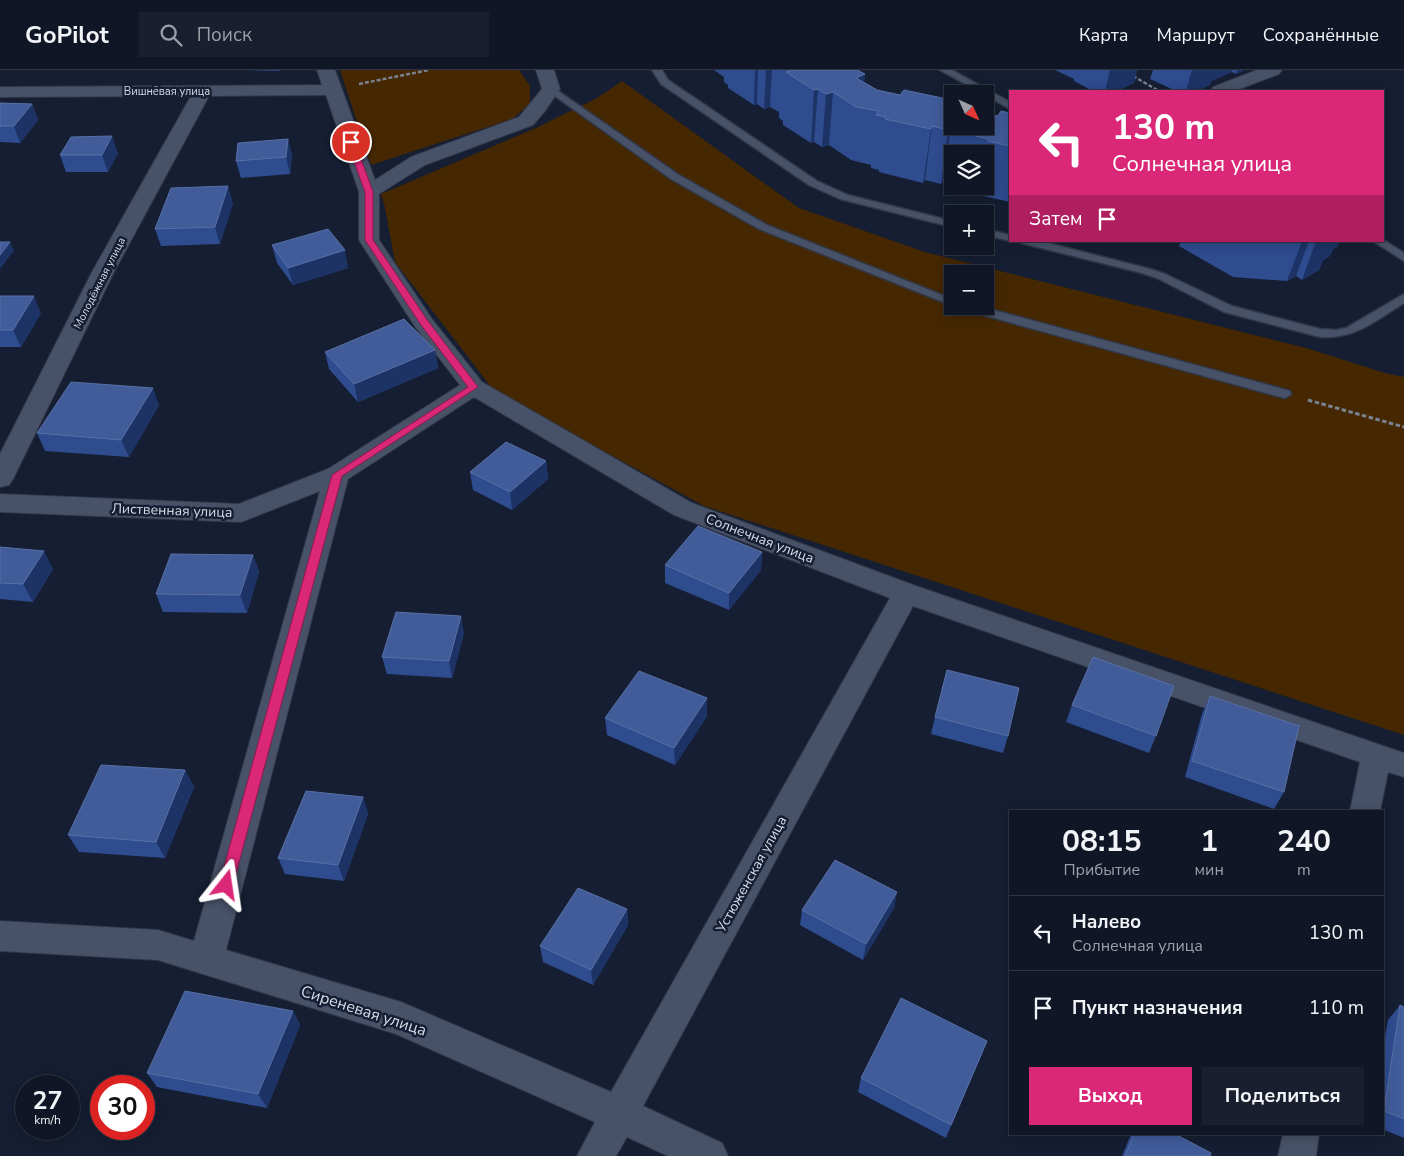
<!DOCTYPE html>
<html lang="ru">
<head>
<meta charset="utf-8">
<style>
	:root { --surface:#101626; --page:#191f2e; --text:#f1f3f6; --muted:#9c9fa7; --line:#303543; --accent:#db2777 }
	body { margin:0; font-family:"Nunito Sans",sans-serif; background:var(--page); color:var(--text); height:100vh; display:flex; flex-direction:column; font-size:19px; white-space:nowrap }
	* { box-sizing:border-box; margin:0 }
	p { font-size:16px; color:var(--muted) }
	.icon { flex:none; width:28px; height:28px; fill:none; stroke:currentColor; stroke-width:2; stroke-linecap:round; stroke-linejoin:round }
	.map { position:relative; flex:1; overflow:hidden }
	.panel { position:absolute; left:1009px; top:740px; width:375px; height:325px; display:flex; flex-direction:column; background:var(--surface); border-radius:0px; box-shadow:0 2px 12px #0003,0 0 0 1px var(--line) }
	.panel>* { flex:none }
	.top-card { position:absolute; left:1009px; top:20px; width:375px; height:152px; border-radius:0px; box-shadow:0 2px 12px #0003,0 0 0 1px var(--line); background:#db2777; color:#fff; overflow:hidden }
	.needle { width:32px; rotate:135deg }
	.buttons { position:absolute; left:944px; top:15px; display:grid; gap:10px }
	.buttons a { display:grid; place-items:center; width:50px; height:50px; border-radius:0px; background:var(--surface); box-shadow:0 2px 12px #0003,0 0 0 1px var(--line); font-size:25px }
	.speed { position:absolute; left:15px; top:1005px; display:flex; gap:10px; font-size:25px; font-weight:700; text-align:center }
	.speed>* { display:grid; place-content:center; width:65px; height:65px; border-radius:50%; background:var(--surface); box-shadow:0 2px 12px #0003,0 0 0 1px var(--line); line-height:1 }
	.speed small { font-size:12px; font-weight:400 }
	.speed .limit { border:8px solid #d22; background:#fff; color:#111 }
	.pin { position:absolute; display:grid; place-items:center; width:42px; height:42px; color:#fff; margin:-21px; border:2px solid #fff; border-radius:50%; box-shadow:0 1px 5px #0007 }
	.me { position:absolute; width:55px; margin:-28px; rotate:15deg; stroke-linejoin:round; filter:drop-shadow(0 0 4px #0008) }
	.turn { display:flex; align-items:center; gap:18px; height:105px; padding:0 20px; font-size:22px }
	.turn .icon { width:65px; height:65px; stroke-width:2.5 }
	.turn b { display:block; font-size:35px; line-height:42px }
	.then { display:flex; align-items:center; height:48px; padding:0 20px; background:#0003; gap:10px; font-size:19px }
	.eta { display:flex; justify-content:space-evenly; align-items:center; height:85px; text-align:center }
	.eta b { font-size:30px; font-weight:700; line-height:35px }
	.primary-button { display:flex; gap:10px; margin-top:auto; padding:10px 20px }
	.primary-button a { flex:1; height:58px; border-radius:0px; background:var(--accent); color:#fff; font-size:20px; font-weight:700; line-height:58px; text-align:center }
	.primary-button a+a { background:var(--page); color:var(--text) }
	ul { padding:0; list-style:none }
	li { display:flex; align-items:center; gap:15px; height:75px; padding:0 20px; border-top:1px solid var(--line) }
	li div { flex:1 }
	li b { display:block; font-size:19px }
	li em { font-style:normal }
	header { display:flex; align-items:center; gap:30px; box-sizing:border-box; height:70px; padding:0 25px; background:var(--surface); border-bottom:1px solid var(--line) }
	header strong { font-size:24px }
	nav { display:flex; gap:28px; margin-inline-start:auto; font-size:18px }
	.search { width:350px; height:45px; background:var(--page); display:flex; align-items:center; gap:12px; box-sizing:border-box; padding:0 18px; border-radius:0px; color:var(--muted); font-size:19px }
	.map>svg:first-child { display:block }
</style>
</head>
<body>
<header>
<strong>GoPilot</strong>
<div class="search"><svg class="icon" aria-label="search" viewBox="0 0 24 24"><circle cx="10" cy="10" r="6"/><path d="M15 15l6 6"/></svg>Поиск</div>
<nav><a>Карта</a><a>Маршрут</a><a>Сохранённые</a></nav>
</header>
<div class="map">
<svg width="1404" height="1086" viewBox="0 0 1404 1086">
	<rect width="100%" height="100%" fill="#151e32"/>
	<path fill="#452801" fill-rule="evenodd" d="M 340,0 L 519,0 L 530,16 L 530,34 L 512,49 L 371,95 Z
		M 622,11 L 799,138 L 925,182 L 1306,278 L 1385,303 L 1404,307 L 1404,665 L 704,436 L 494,321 L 395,192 L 385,138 L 381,124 L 538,57 L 597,28 ZM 952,204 L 985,204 L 985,236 L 952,236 Z"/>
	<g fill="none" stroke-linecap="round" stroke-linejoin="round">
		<defs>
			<path id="lane" d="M 652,0 L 662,0 L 668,10 L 817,111 L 848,125 L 952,151 L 952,157 L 840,129 L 809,115 L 661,14 Z
				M 940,0 L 952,0 L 1010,32 L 1010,39 Z
				M 551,16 L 679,105 L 767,155 L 952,229 L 953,236 L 759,159 L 671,109 L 548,21 L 546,19 Z
				M 985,159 L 1010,165 L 1010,171 L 985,165 Z
				M 1382,169 L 1404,183 L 1404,191 L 1373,171 L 1382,171 Z
				M 1020,171 L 1040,171 L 1150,199 L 1165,204 L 1232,236 L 1320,259 L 1336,260 L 1346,258 L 1404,224 L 1404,233 C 1375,251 1356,269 1320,267 L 1224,242 L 1157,208 L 1142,203 L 1021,173 Z
				M 959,236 L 979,236 L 1290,321 L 1291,324 L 1285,328 L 1280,327 L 961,239 Z"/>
			<path id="street" d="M 317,0 L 335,0 L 375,110 L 411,87 L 519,47 L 542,19 L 536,0 L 554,0 L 560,19 L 545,41 L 533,55 L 425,95 L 379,124 L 379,170 L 432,249 L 482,312 L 692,433 L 916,516 L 1404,683 L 1404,707 L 1388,702 L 1380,741 L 1350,741 L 1360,692 L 913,536 L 643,1036 L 722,1073 L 728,1086 L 668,1086 L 627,1067 L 616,1086 L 577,1086 L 595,1052 L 396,964 L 158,890 L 0,881 L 0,851 L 158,860 L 194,871 L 320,421 L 241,452 L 0,442 L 0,424 L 239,434 L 328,399 L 460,315 L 416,258 L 359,170 L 359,122 L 326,25 L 209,26 L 114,202 L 13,409 L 9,415 L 0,417 L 0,384 L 92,202 L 191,26 L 0,27 L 0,17 L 322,15 ZM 474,327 L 674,445 L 890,528 L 611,1022 L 401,932 L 226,880 L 348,409 Z
				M 1257,0 L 1282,0 L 1279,4 L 1234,21 L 1210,21 L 1213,17 Z
				M 1283,1064 L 1319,1064 L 1316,1086 L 1278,1086 Z"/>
		</defs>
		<use href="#lane" stroke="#313747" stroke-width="3"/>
		<use href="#street" stroke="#313747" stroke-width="2"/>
		<path stroke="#7a8292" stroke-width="2.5" stroke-dasharray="4 2" stroke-linecap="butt" d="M 1133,6 L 1159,21
			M 359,14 L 429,0"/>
		<path stroke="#7a8292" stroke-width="3" stroke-dasharray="4.5 2.5" stroke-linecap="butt" d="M 1308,330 L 1404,357"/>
		<use href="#lane" fill="#475268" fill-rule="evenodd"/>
		<use href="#street" fill="#475268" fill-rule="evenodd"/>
	</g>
	<path fill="#2f4c8f" d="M 243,0 L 280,0 L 279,1 Z
		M 714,0 L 857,0 L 865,4 L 864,12 L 877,20 L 900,25 L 952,30 L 951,36 L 998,46 L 1010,43 L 1010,132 L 979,125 L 979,123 L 967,120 L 967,116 L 985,116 L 985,84 L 952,84 L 952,113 L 943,111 L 941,114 L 925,110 L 923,113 L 879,102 L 879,100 L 871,98 L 871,95 L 851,90 L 829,75 L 822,77 L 814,72 L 811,73 L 783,55 L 783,51 L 779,48 L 779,42 L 770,37 L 764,39 L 757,34 L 754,35 L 728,18 L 728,15 L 724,12 L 724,7 Z
		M 1055,0 L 1137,0 L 1134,13 L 1116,21 L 1093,21 L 1074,11 L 1074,9 Z
		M 1153,0 L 1244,0 L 1236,4 L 1232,2 L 1211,11 L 1210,15 L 1196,21 L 1176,21 L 1150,9 Z
		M 0,33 L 32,34 L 38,50 L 20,73 L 0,72 Z
		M 288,69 L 292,86 L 290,104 L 241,108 L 236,91 Z
		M 118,83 L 108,102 L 66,102 L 60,85 Z
		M 233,133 L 220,174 L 161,176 L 155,159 Z
		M 1178,171 L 1340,171 L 1337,177 L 1333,179 L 1330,186 L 1323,190 L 1319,200 L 1302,210 L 1296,206 L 1287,211 L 1233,207 L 1179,176 L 1180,173 Z
		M 272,175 L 348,198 L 293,215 L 277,193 Z
		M 0,226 L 41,243 L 21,277 L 0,277 Z
		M 435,280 L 438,298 L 358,332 L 329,299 L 325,282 Z
		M 159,335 L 129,387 L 45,381 L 37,363 Z
		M 546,391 L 548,409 L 512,440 L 473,420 L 470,402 Z
		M 0,477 L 53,499 L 33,532 L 0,529 Z
		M 762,482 L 761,500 L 729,540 L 665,513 L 665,495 Z
		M 253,485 L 259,502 L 247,543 L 163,542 L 156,524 Z
		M 464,563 L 452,608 L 387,604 L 382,587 Z
		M 1210,626 L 1284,722 L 1274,739 L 1185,707 L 1202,644 Z
		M 1072,635 L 1156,666 L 1149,683 L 1066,652 Z
		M 707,646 L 675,695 L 607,665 L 605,648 Z
		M 935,647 L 1008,666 L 1003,683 L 931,664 Z
		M 185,700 L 194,717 L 165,788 L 79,782 L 68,765 Z
		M 363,727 L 368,744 L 344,811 L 285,804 L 278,788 Z
		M 897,822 L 894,838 L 863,890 L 800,855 L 802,840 Z
		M 627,839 L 628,855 L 593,915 L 543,892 L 540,876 Z
		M 1400,935 L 1404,937 L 1404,1068 L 1382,1059 L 1382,983 L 1388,950 Z
		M 293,941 L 300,955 L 267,1038 L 157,1017 L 147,1003 Z
		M 987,971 L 981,986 L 946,1068 L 858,1022 L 861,1008 Z
		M 1131,1064 L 1175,1064 L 1210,1086 L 1122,1086 Z"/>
	<path fill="#1d3366" d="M 755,0 L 758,0 L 757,34 L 754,35 Z
		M 766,0 L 772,0 L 770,37 L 764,39 Z
		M 1110,0 L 1137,0 L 1134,13 L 1116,21 L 1105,21 Z
		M 1192,0 L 1232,0 L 1232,2 L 1211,11 L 1210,15 L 1196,21 L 1186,21 Z
		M 1237,0 L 1244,0 L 1236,4 Z
		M 865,4 L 862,38 L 856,8 Z
		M 818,19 L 814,72 L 811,73 L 814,20 Z
		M 833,22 L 829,75 L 822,77 L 826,24 Z
		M 32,34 L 38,50 L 20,73 L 14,56 Z
		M 932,56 L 925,110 L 923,113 L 931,59 Z
		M 951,57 L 943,111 L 941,114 L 948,60 Z
		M 112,66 L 118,83 L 108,102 L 102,85 Z
		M 288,69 L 292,86 L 290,104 L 286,87 Z
		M 228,116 L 233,133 L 220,174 L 215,157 Z
		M 1302,171 L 1309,171 L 1296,206 L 1287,211 Z
		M 1316,171 L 1340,171 L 1337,177 L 1333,179 L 1330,186 L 1323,190 L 1319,200 L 1302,210 Z
		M 10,172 L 14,181 L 0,199 L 0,185 Z
		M 345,180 L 348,198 L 293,215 L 288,198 Z
		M 34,226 L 41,243 L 21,277 L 13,260 Z
		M 435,280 L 438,298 L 358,332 L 354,314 Z
		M 153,318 L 159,335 L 129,387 L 121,370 Z
		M 546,391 L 548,409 L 512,440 L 510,422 Z
		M 44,481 L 53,499 L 33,532 L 23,514 Z
		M 762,482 L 761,500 L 729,540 L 729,523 Z
		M 253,485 L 259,502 L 247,543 L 240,525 Z
		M 461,546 L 464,563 L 452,608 L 449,591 Z
		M 707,628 L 707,646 L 675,695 L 674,678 Z
		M 185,700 L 194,717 L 165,788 L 156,772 Z
		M 363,727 L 368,744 L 344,811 L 338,795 Z
		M 897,822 L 894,838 L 863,890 L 866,874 Z
		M 627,839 L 628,855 L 593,915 L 591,900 Z
		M 293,941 L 300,955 L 267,1038 L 258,1024 Z
		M 987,971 L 981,986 L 946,1068 L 951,1055 Z"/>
	<path fill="#415c99" stroke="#5870a5" d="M 788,0 L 857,0 L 865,4 L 856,8 L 877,20 L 900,25 L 904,20 L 952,30 L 949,35 L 952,36 L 952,56 L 985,56 L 985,43 L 998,46 L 1001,41 L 1010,43 L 1010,76 L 988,71 L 989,69 L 976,66 L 978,63 L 951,57 L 948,60 L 932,56 L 931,59 L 885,49 L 886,47 L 876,45 L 879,41 L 856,37 L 833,22 L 826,24 L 818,19 L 814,20 L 786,2 L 789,1 Z
		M 0,33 L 32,34 L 14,56 L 0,56 Z
		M 112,66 L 102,85 L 60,85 L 71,67 Z
		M 288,69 L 286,87 L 236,91 L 238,73 Z
		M 228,116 L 215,157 L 155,159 L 171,118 Z
		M 328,159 L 345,180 L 288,198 L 272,175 Z
		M 0,172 L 10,172 L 0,185 Z
		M 0,226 L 34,226 L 13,260 L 0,260 Z
		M 404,249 L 435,280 L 354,314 L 325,282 Z
		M 71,312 L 153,318 L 121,370 L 37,363 Z
		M 506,372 L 546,391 L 510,422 L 470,402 Z
		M 698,456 L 762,482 L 729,523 L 665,495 Z
		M 0,477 L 44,481 L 23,514 L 0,513 Z
		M 171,484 L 253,485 L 240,525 L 156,524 Z
		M 396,542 L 461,546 L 449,591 L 382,587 Z
		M 1093,587 L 1174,616 L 1156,666 L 1072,635 Z
		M 947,600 L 1019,618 L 1008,666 L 935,647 Z
		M 639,601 L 707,628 L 674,678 L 605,648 Z
		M 1210,626 L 1299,656 L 1284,722 L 1192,691 Z
		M 101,695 L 185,700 L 156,772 L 68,765 Z
		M 306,721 L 363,727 L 338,795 L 278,788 Z
		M 835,790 L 897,822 L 866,874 L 802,840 Z
		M 578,818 L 627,839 L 591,900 L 540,876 Z
		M 185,921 L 293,941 L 258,1024 L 147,1003 Z
		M 901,928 L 987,971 L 951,1055 L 861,1008 Z
		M 1400,935 L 1404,937 L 1404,1049 L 1384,1041 Z
		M 1134,1064 L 1175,1064 L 1211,1083 L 1210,1086 L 1125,1086 Z"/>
	<path fill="#db2777" stroke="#8e194d" d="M 351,69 L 355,72 L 373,122 L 373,170 L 428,251 L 478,317 L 342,406 L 233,815 L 231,820 L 226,821 L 221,820 L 219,815 L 332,405 L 468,317 L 421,255 L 365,170 L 365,122 L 347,72 Z"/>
	<g text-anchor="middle" stroke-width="5" stroke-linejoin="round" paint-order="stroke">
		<g font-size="11" fill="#d6ddea" stroke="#151e32">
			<text x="167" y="25">Вишнёвая улица</text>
			<text transform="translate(99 213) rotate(-63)" y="4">Молодёжная улица</text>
		</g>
		<g font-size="14" fill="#d6ddea" stroke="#151e32">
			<text transform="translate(172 440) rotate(2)" y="5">Лиственная улица</text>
			<text transform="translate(760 468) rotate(21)" y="5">Солнечная улица</text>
			<text transform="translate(751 804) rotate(-61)" y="5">Устюженская улица</text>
		</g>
		<g font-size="16" fill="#d6ddea" stroke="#151e32">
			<text transform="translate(364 940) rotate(18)" y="6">Сиреневая улица</text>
		</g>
	</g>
</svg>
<div class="buttons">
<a><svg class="needle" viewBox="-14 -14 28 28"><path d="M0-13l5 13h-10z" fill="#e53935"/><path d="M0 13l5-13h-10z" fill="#9c9fa7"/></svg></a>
<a><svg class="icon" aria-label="layers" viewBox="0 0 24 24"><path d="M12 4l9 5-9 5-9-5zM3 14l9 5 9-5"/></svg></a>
<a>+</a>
<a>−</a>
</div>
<div class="speed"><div>27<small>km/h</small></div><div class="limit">30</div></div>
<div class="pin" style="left:351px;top:72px;background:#d93025"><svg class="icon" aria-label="arrive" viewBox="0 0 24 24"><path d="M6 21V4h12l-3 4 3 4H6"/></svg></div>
<svg class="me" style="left:226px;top:815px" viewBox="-20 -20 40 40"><path d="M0-17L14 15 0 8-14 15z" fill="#db2777" stroke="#fff" stroke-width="4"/></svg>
<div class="top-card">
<div class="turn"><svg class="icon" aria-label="left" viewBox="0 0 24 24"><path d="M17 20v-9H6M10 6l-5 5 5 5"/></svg><div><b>130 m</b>Солнечная улица</div></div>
<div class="then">Затем<svg class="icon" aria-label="arrive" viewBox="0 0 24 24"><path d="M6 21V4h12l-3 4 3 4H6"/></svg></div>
</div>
<section class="panel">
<div class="eta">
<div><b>08:15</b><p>Прибытие</p></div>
<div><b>1</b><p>мин</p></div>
<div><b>240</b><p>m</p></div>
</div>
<ul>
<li><svg class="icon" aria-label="left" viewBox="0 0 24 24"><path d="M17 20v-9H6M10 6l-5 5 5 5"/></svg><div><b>Налево</b><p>Солнечная улица</p></div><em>130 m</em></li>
<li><svg class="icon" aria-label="arrive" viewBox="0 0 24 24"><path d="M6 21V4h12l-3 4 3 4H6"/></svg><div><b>Пункт назначения</b></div><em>110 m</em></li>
</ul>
<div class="primary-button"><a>Выход</a><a>Поделиться</a></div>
</section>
</div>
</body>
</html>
